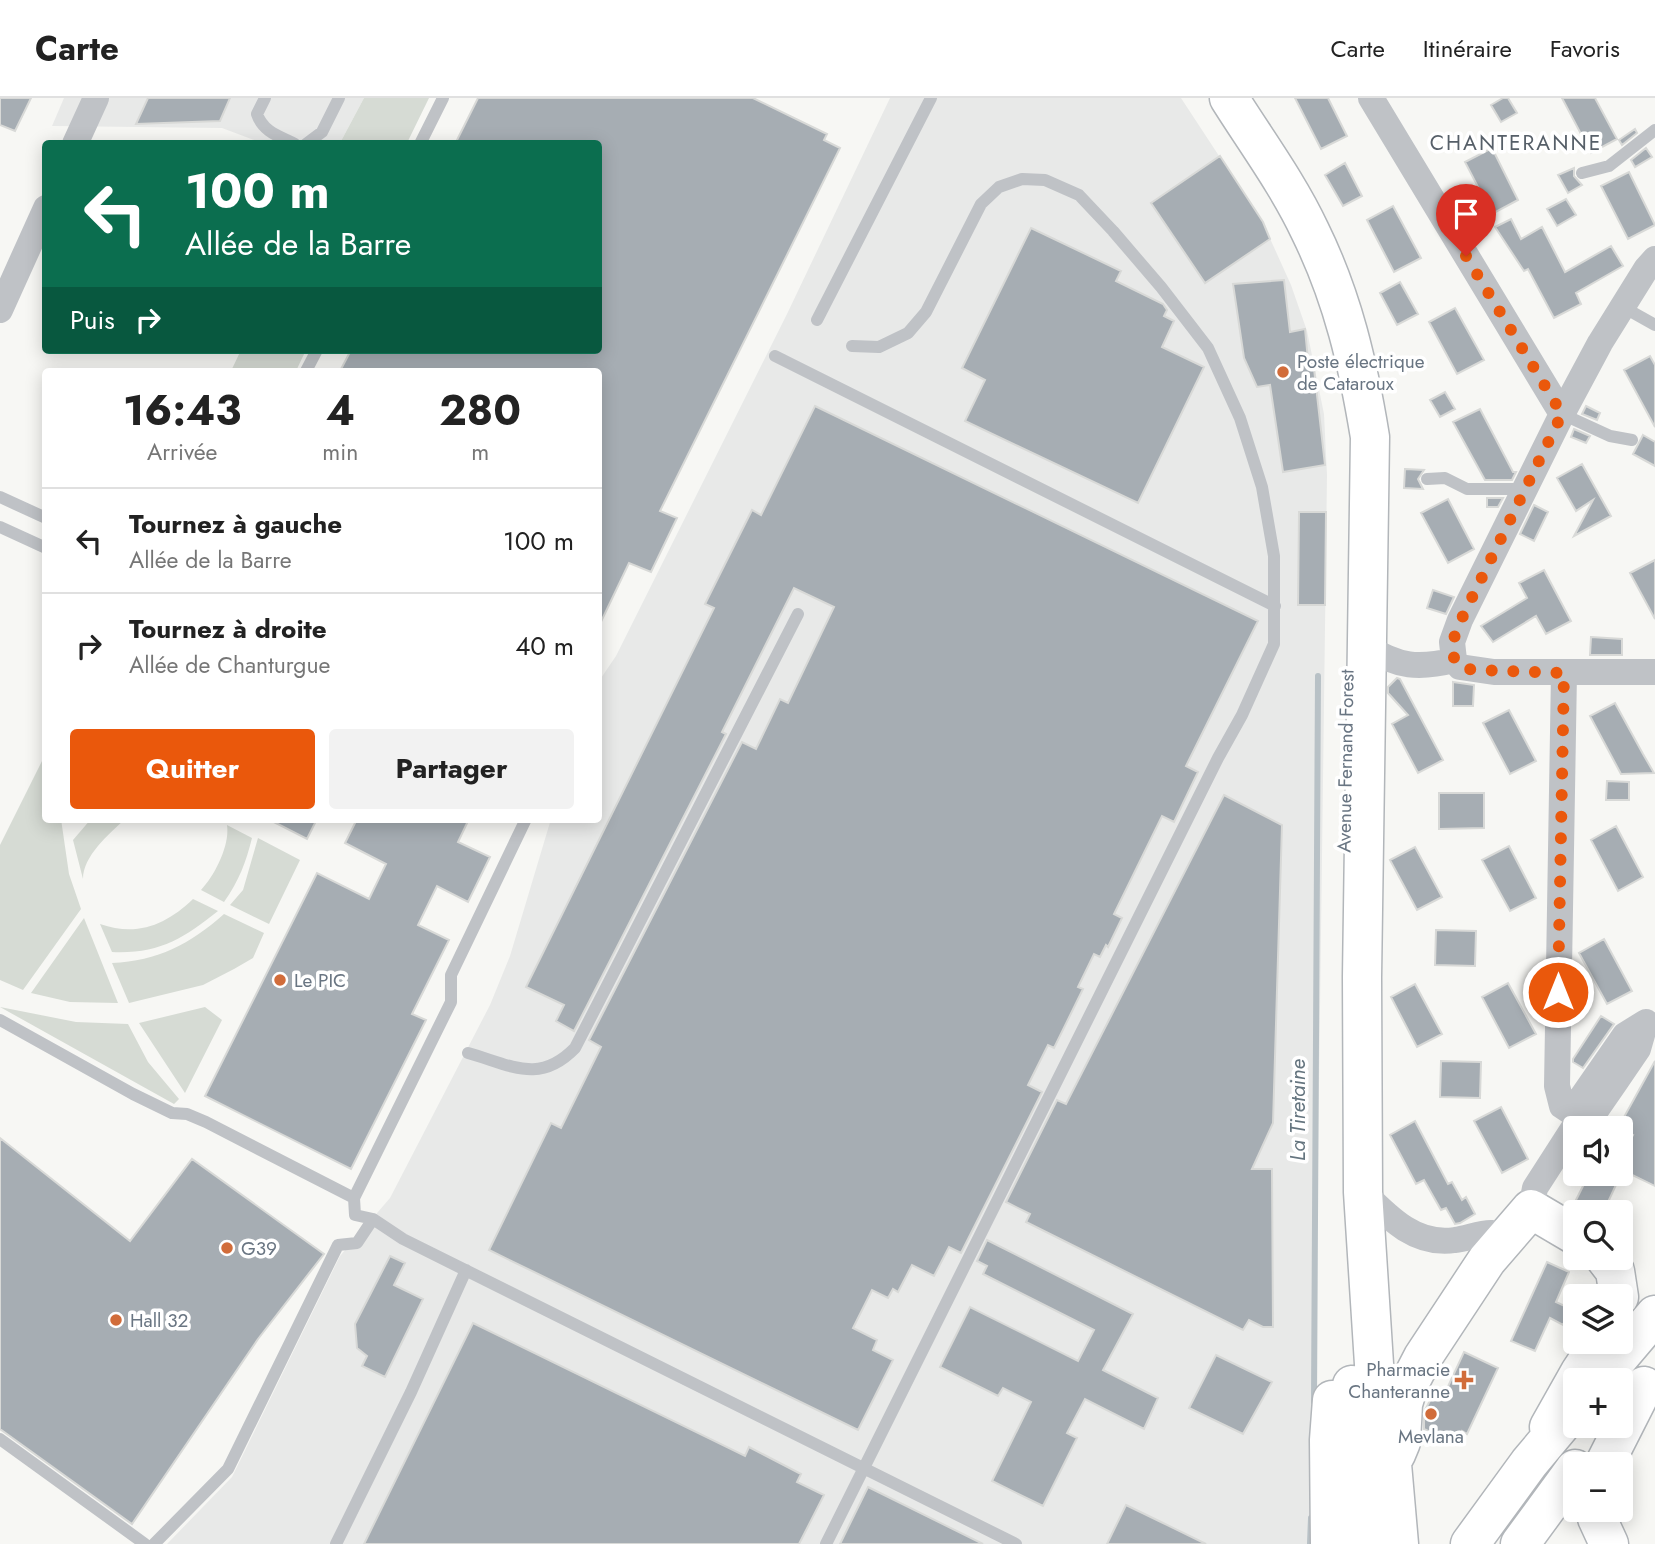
<!DOCTYPE html>
<html lang="fr">
<head>
<meta charset="utf-8">
<style>
	:root { --surface:#fff; --page:#f2f2f2; --text:#222; --muted:#767676; --line:#e0e0e0; --accent:#ea580c }
	body { margin:0; font-family:Jost,sans-serif; background:var(--page); color:var(--text); height:100vh; display:flex; flex-direction:column; font-size:26px; white-space:nowrap }
	* { box-sizing:border-box; margin:0 }
	p { font-size:23px; color:var(--muted) }
	.icon { flex:none; width:38px; height:38px; fill:none; stroke:currentColor; stroke-width:2; stroke-linecap:round; stroke-linejoin:round }
	.map { position:relative; flex:1; overflow:hidden }
	.panel { position:absolute; left:42px; top:270px; width:560px; height:455px; display:flex; flex-direction:column; background:var(--surface); border-radius:7px; box-shadow:0 4px 18px #0003 }
	.panel>* { flex:none }
	.guide { position:absolute; left:42px; top:42px; width:560px; height:214px; border-radius:7px; box-shadow:0 4px 18px #0003; background:#0b6e4f; color:#fff; overflow:hidden }
	.controls { position:absolute; left:1563px; top:1018px; display:grid; gap:14px }
	.controls a { display:grid; place-items:center; width:70px; height:70px; border-radius:7px; background:var(--surface); box-shadow:0 4px 18px #0003; font-size:35px }
	.pin { position:absolute; display:grid; place-items:center; width:60px; height:60px; color:#fff; margin:-72px -30px; border-radius:50% 50% 50% 0; rotate:-45deg; box-shadow:0 0 7px #0007 }
	.pin .icon { rotate:45deg }
	.me { position:absolute; width:77px; margin:-38px; rotate:0deg; stroke-linejoin:round; filter:drop-shadow(0 0 5px #0008) }
	.turn { display:flex; align-items:center; gap:24px; height:147px; padding:0 28px; font-size:32px }
	.turn .icon { width:91px; height:91px; stroke-width:2.5 }
	.turn b { display:block; font-size:49px; line-height:60px }
	.then { display:flex; align-items:center; height:66px; padding:0 28px; background:#0003; gap:14px; font-size:26px }
	.eta { display:flex; justify-content:space-evenly; align-items:center; height:119px; text-align:center }
	.eta b { font-size:42px; font-weight:700; line-height:49px }
	.action { display:flex; gap:14px; margin-top:auto; padding:14px 28px }
	.action a { flex:1; height:80px; border-radius:7px; background:var(--accent); color:#fff; font-size:28px; font-weight:700; line-height:80px; text-align:center }
	.action a+a { background:var(--page); color:var(--text) }
	ul { padding:0; list-style:none }
	li { display:flex; align-items:center; gap:21px; height:105px; padding:0 28px; border-top:2px solid var(--line) }
	li div { flex:1 }
	li b { display:block; font-size:26px }
	li em { font-style:normal }
	header { display:flex; align-items:center; gap:42px; box-sizing:border-box; height:98px; padding:0 35px; background:var(--surface); border-bottom:2px solid var(--line) }
	header strong { font-size:33px }
	nav { display:flex; gap:38px; margin-inline-start:auto; font-size:24px }
	.map>svg:first-child { display:block }
</style>
</head>
<body>
<header>
<strong>Carte</strong>
<nav><a>Carte</a><a>Itinéraire</a><a>Favoris</a></nav>
</header>
<div class="map">
<svg width="1655" height="1446" viewBox="0 0 1655 1446">
	<rect width="100%" height="100%" fill="#f7f7f4"/>
	<path fill="#e8e9e8" d="M 64,0 L 364,0 L 340,45 L 262,45 L 222,30 L 52,28 Z
		M 890,0 L 1181,0 L 1263,125 L 1291,187 L 1307,233 L 1324,316 L 1327,377 L 1313,1446 L 167,1446 L 232,1379 L 340,1158 L 390,1100 L 490,907 L 510,858 L 551,721 L 598,721 L 599,583 L 616,558 L 787,216 Z"/>
	<path fill="#d6dbd4" d="M 364,0 L 429,0 L 407,45 L 340,45 Z
		M 241,252 L 306,252 L 296,273 L 231,273 Z
		M 45,657 L 46,721 L 61,721 L 69,776 L 81,811 L 23,892 L 0,882 L 0,747 Z
		M 91,721 L 125,721 C 109,736 83,758 83,781 L 73,742 Z
		M 227,727 L 252,740 C 246,764 239,783 224,804 L 201,792 C 215,777 230,747 227,727 Z
		M 258,740 L 300,762 L 269,826 L 230,807 L 243,792 Z
		M 193,801 L 218,813 C 183,841 159,856 112,854 L 100,826 C 137,839 166,827 193,801 Z
		M 224,816 L 264,835 L 253,860 L 234,871 L 203,887 L 129,905 L 112,865 C 158,863 190,846 224,816 Z
		M 84,820 L 118,905 L 70,904 L 31,895 Z
		M 0,909 L 76,924 L 128,926 L 148,964 L 179,1001 L 174,1006 Z
		M 205,909 L 222,922 L 185,995 L 139,925 Z"/>
	<g fill="none" stroke-linecap="round" stroke-linejoin="round">
		<path stroke="#b8c1c6" stroke-width="6" d="M 1314,1304 L 1318,578
			M 1310,1446 L 1311,1420"/>
	</g>
	<path fill="#a6adb3" stroke="#d8d9d7" stroke-width="2" d="M 0,0 L 31,0 L 15,33 L 0,27 Z
		M 148,0 L 230,0 L 220,23 L 136,26 Z
		M 478,0 L 753,0 L 827,36 L 824,42 L 840,50 L 660,413 L 677,420 L 651,474 L 629,465 L 598,530 L 598,273 L 340,273 L 351,252 L 598,252 L 598,46 L 455,46 Z
		M 1295,0 L 1328,0 L 1347,38 L 1321,51 Z
		M 1503,0 L 1508,0 L 1517,15 L 1501,24 L 1491,7 Z
		M 1562,0 L 1595,0 L 1617,41 L 1591,55 Z
		M 1635,31 L 1637,35 L 1622,47 L 1619,42 Z
		M 1492,50 L 1518,102 L 1492,116 L 1465,64 Z
		M 1646,50 L 1652,59 L 1635,69 L 1631,62 Z
		M 1220,58 L 1263,124 L 1270,141 L 1205,185 L 1151,105 Z
		M 1345,65 L 1362,98 L 1343,108 L 1325,77 Z
		M 1574,70 L 1574,78 L 1582,87 L 1568,95 L 1558,77 Z
		M 1629,74 L 1655,127 L 1628,141 L 1601,88 Z
		M 1566,101 L 1576,117 L 1557,128 L 1547,111 Z
		M 1393,108 L 1421,160 L 1394,174 L 1367,122 Z
		M 1511,121 L 1521,141 L 1542,129 L 1565,174 L 1611,148 L 1623,168 L 1576,195 L 1581,206 L 1554,220 L 1528,171 L 1524,173 L 1495,129 Z
		M 1031,130 L 1121,173 L 1116,183 L 1163,206 L 1167,212 L 1164,218 L 1174,223 L 1162,249 L 1204,269 L 1138,405 L 965,323 L 985,282 L 962,270 Z
		M 1284,182 L 1290,234 L 1305,231 L 1308,262 L 1313,262 L 1325,367 L 1283,374 L 1270,287 L 1257,289 L 1244,260 L 1233,186 Z
		M 1400,184 L 1418,216 L 1397,227 L 1380,195 Z
		M 1455,210 L 1484,262 L 1457,276 L 1429,224 Z
		M 1650,258 L 1655,267 L 1655,329 L 1624,272 Z
		M 1445,294 L 1455,311 L 1440,319 L 1430,302 Z
		M 815,308 L 1258,523 L 1186,668 L 1198,674 L 1174,724 L 1162,718 L 1114,816 L 1122,820 L 1108,849 L 1106,847 L 1100,859 L 1094,856 L 1078,889 L 1083,891 L 1054,950 L 1048,947 L 1028,987 L 1042,994 L 961,1155 L 949,1149 L 934,1178 L 912,1167 L 898,1194 L 893,1191 L 888,1200 L 872,1192 L 853,1230 L 877,1242 L 873,1252 L 893,1262 L 858,1332 L 489,1152 L 551,1025 L 561,1030 L 601,949 L 589,942 L 742,644 L 756,651 L 780,601 L 788,605 L 834,509 L 794,490 L 722,634 L 726,636 L 574,933 L 556,923 L 564,907 L 526,889 L 714,510 L 705,506 L 752,412 L 761,417 Z
		M 1586,308 L 1600,315 L 1597,322 L 1582,316 Z
		M 1480,311 L 1513,374 L 1516,374 L 1512,382 L 1485,382 L 1453,324 Z
		M 1574,331 L 1590,338 L 1586,345 L 1571,339 Z
		M 1643,337 L 1655,344 L 1655,368 L 1633,356 Z
		M 1582,366 L 1611,418 L 1574,438 L 1593,402 L 1576,413 L 1557,380 Z
		M 1405,371 L 1424,372 L 1418,381 L 1423,391 L 1404,390 Z
		M 1487,400 L 1503,400 L 1498,409 L 1487,409 Z
		M 1448,401 L 1474,451 L 1448,465 L 1421,415 Z
		M 1534,407 L 1548,414 L 1534,443 L 1520,436 Z
		M 1299,414 L 1326,414 L 1325,507 L 1298,507 Z
		M 1655,462 L 1655,521 L 1630,475 Z
		M 1544,472 L 1571,523 L 1546,536 L 1536,518 L 1493,544 L 1481,528 L 1527,500 L 1519,485 Z
		M 1433,492 L 1454,499 L 1446,516 L 1427,510 Z
		M 1591,539 L 1622,541 L 1622,557 L 1590,557 Z
		M 1397,580 L 1400,581 L 1443,662 L 1418,675 L 1392,626 L 1408,617 L 1388,595 L 1388,589 Z
		M 1453,584 L 1474,587 L 1473,608 L 1453,608 Z
		M 1615,605 L 1643,656 L 1654,675 L 1621,676 L 1590,618 Z
		M 1509,612 L 1536,663 L 1510,676 L 1483,625 Z
		M 1607,683 L 1629,684 L 1629,702 L 1606,702 Z
		M 1439,695 L 1484,695 L 1484,730 L 1439,731 Z
		M 1224,697 L 1282,727 L 1273,1025 L 1252,1071 L 1272,1071 L 1273,1229 L 1263,1229 L 1249,1222 L 1243,1232 L 1026,1124 L 1030,1116 L 1006,1104 L 1057,1002 L 1066,1006 Z
		M 268,721 L 317,721 L 307,741 Z
		M 357,721 L 469,721 L 458,744 L 490,759 L 468,804 L 437,788 L 418,827 L 449,842 L 412,916 L 426,922 L 351,1071 L 205,998 L 317,775 L 369,801 L 386,766 L 345,745 Z
		M 1616,728 L 1643,779 L 1618,793 L 1591,742 Z
		M 1509,748 L 1536,800 L 1510,813 L 1482,762 Z
		M 1415,749 L 1442,799 L 1417,812 L 1390,762 Z
		M 1436,832 L 1476,833 L 1475,868 L 1435,867 Z
		M 1604,841 L 1632,893 L 1607,906 L 1579,855 Z
		M 1508,885 L 1536,936 L 1509,950 L 1482,899 Z
		M 1415,886 L 1442,936 L 1417,949 L 1391,899 Z
		M 1601,918 L 1614,926 L 1583,970 L 1573,964 L 1573,961 Z
		M 1441,963 L 1481,964 L 1480,1000 L 1440,999 Z
		M 1655,963 L 1655,1088 L 1620,1071 L 1620,1061 L 1633,1037 L 1618,1030 Z
		M 1501,1009 L 1528,1061 L 1502,1075 L 1474,1023 Z
		M 1415,1023 L 1448,1086 L 1452,1084 L 1462,1102 L 1466,1099 L 1475,1116 L 1460,1125 L 1455,1126 L 1446,1110 L 1441,1112 L 1424,1082 L 1416,1086 L 1390,1037 Z
		M 0,1040 L 130,1143 L 192,1061 L 324,1156 L 258,1241 L 132,1426 L 0,1331 Z
		M 1589,1076 L 1621,1076 L 1603,1115 L 1580,1115 L 1572,1110 Z
		M 987,1142 L 1133,1216 L 1103,1272 L 1158,1300 L 1144,1331 L 1085,1301 L 1067,1335 L 1077,1340 L 1043,1408 L 992,1383 L 1031,1304 L 1003,1290 L 998,1298 L 940,1269 L 970,1209 L 1078,1263 L 1094,1232 L 983,1176 L 987,1168 L 977,1163 Z
		M 390,1158 L 405,1165 L 394,1187 L 423,1201 L 385,1279 L 362,1268 L 367,1258 L 357,1250 L 355,1226 Z
		M 1547,1164 L 1569,1174 L 1556,1204 L 1571,1211 L 1563,1227 L 1550,1220 L 1535,1253 L 1511,1243 Z
		M 473,1225 L 745,1358 L 749,1349 L 801,1376 L 797,1384 L 824,1397 L 799,1446 L 364,1446 Z
		M 1464,1254 L 1498,1270 L 1467,1336 L 1462,1333 L 1456,1346 L 1424,1331 L 1424,1314 L 1435,1293 L 1445,1295 Z
		M 1216,1257 L 1272,1284 L 1243,1336 L 1189,1310 Z
		M 868,1389 L 983,1446 L 840,1446 Z
		M 1126,1407 L 1161,1424 L 1206,1446 L 1107,1446 Z"/>
	<g fill="none" stroke-linecap="round" stroke-linejoin="round">
		<defs>
			<path id="primary" d="M 1229,0 C 1256,43 1288,86 1310,133 C 1343,200 1358,266 1370,339 L 1362,879 L 1363,1094 L 1377,1313 L 1392,1366 L 1399,1446
				M 1605,1160 L 1615,1173 L 1619,1199
				M 1599,1283 L 1655,1217
				M 1352,1287 L 1365,1446
				M 1549,1329 L 1580,1274 L 1600,1244
				M 1396,1356 L 1401,1344 L 1403,1306 L 1409,1286 L 1423,1259 L 1487,1162 L 1531,1111 L 1575,1137
				M 1604,1367 L 1644,1288
				M 1596,1412 L 1597,1420 L 1609,1446
				M 1330,1446 L 1329,1342 L 1332,1302
				M 1470,1446 L 1529,1365 L 1575,1310
				M 1520,1446 L 1575,1371"/>
		</defs>
		<use href="#primary" stroke="#b2b6ba" stroke-width="41"/>
		<path stroke="#bfc2c6" stroke-width="12" d="M 265,0 L 257,16 C 263,34 279,38 295,46
			M 306,46 L 322,34 L 339,0
			M 420,46 L 443,0
			M 1582,75 L 1609,68 L 1655,32
			M 1623,209 L 1655,227
			M 817,222 L 931,0
			M 775,258 L 1275,508
			M 306,273 L 317,252
			M 1562,316 L 1610,338 L 1632,342
			M 1427,381 L 1445,380 L 1467,391 L 1524,391
			M 0,399 L 46,420
			M 0,429 L 46,450
			M 0,922 L 133,996 L 172,1015 L 187,1016 L 206,1024 L 354,1100 L 355,1117 L 373,1121 L 403,1141 L 1016,1446
			M 468,955 C 511,967 539,987 575,950 L 798,516
			M 354,1100 L 451,904 L 451,877 L 526,721
			M 0,1341 L 145,1446
			M 154,1446 L 228,1371 L 338,1147 L 357,1145 L 373,1121
			M 336,1446 L 411,1294 L 466,1172
			M 826,1446 L 1218,660 L 1242,617 L 1274,546 L 1274,458 L 1262,389 L 1240,320 L 1208,250 L 1161,189 L 1113,133 L 1079,97 L 1045,82 L 1022,81 L 999,89 L 981,106 L 926,214 L 908,235 L 879,249 L 852,248"/>
		<path stroke="#bfc2c6" stroke-width="26" d="M 1371,0 L 1562,316
			M 75,46 L 96,0
			M 0,212 L 46,110
			M 1367,549 C 1398,569 1419,571 1454,562 L 1460,569 L 1494,574 L 1655,574
			M 1454,562 L 1452,544 L 1460,522 L 1562,316 L 1600,245 L 1646,171 L 1655,161
			M 1564,575 L 1557,988 L 1562,1008 L 1580,1020
			M 1580,1020 L 1596,1012 L 1614,986 L 1638,951 L 1644,930
			M 1363,1094 C 1389,1120 1416,1148 1455,1142 C 1466,1141 1482,1134 1492,1135 C 1497,1135 1503,1138 1508,1140
			M 1531,1111 L 1535,1090 L 1580,1020 L 1582,999 L 1625,937 L 1646,924"/>
		<use href="#primary" stroke="#fff" stroke-width="38"/>
	</g>
	<g fill="none" stroke-linecap="round" stroke-linejoin="round">
		<path stroke="#ea580c" stroke-width="12" stroke-dasharray="0 21.6" d="M 1466,158 L 1562,316 L 1461,522 C 1454,540 1446,553 1460,569 L 1474,572 L 1564,575 L 1558,894"/>
	</g>
	<g fill="#d16c3a" stroke="#fff" stroke-width="2.5">
		<circle cx="1283" cy="274" r="7"/>
		<circle cx="280" cy="882" r="7"/>
		<circle cx="227" cy="1150" r="7"/>
		<circle cx="116" cy="1222" r="7"/>
		<path d="M1460.5 1271.5h7v7h7v7h-7v7h-7v-7h-7v-7h7z"/>
		<circle cx="1431" cy="1316" r="7"/>
	</g>
	<g text-anchor="middle" stroke-width="7" stroke-linejoin="round" paint-order="stroke">
		<g font-size="19" fill="#697582" stroke="#fff" text-anchor="start">
			<text x="1297" y="270">Poste électrique<tspan x="1297" dy="22">de Cataroux</tspan></text>
			<text x="294" y="889">Le PIC</text>
			<text x="241" y="1157">G39</text>
			<text x="130" y="1229">Hall 32</text>
			<text x="1450" y="1278" text-anchor="end">Pharmacie<tspan x="1450" dy="22">Chanteranne</tspan></text>
			<text x="1431" y="1345" text-anchor="middle">Mevlana</text>
		</g>
		<g font-size="19" fill="#697582" stroke="#fff">
			<text transform="translate(1345 663) rotate(-89)" y="7">Avenue Fernand Forest</text>
		</g>
		<g font-size="21" letter-spacing="2" fill="#565f68" stroke="#fff">
			<text x="1516" y="52">CHANTERANNE</text>
		</g>
		<g font-size="21" font-style="italic" fill="#65757f" stroke="#fff">
			<text transform="translate(1298 1012) rotate(-90)" y="7">La Tiretaine</text>
		</g>
	</g>
</svg>
<div class="controls">
<a><svg class="icon" aria-label="sound" viewBox="0 0 24 24"><path d="M4 9h4l5-4v14l-5-4H4zM17 9q2 3 0 6"/></svg></a>
<a><svg class="icon" aria-label="search" viewBox="0 0 24 24"><circle cx="10" cy="10" r="6"/><path d="M15 15l6 6"/></svg></a>
<a><svg class="icon" aria-label="layers" viewBox="0 0 24 24"><path d="M12 4l9 5-9 5-9-5zM3 14l9 5 9-5"/></svg></a>
<a>+</a>
<a>−</a>
</div>
<div class="pin" style="left:1466px;top:158px;background:#d93025"><svg class="icon" aria-label="arrive" viewBox="0 0 24 24"><path d="M6 21V4h12l-3 4 3 4H6"/></svg></div>
<svg class="me" style="left:1558px;top:894px" viewBox="-20 -20 40 40"><circle r="17" fill="#ea580c" stroke="#fff" stroke-width="3"/><path d="M0-11L8 9 0 5-8 9z" fill="#fff"/></svg>
<div class="guide">
<div class="turn"><svg class="icon" aria-label="left" viewBox="0 0 24 24"><path d="M17 20v-9H6M10 6l-5 5 5 5"/></svg><div><b>100 m</b>Allée de la Barre</div></div>
<div class="then">Puis<svg class="icon" aria-label="right" viewBox="0 0 24 24"><path d="M7 20v-9h11M14 6l5 5-5 5"/></svg></div>
</div>
<section class="panel">
<div class="eta">
<div><b>16:43</b><p>Arrivée</p></div>
<div><b>4</b><p>min</p></div>
<div><b>280</b><p>m</p></div>
</div>
<ul>
<li><svg class="icon" aria-label="left" viewBox="0 0 24 24"><path d="M17 20v-9H6M10 6l-5 5 5 5"/></svg><div><b>Tournez à gauche</b><p>Allée de la Barre</p></div><em>100 m</em></li>
<li><svg class="icon" aria-label="right" viewBox="0 0 24 24"><path d="M7 20v-9h11M14 6l5 5-5 5"/></svg><div><b>Tournez à droite</b><p>Allée de Chanturgue</p></div><em>40 m</em></li>
</ul>
<div class="action"><a>Quitter</a><a>Partager</a></div>
</section>
</div>
</body>
</html>
